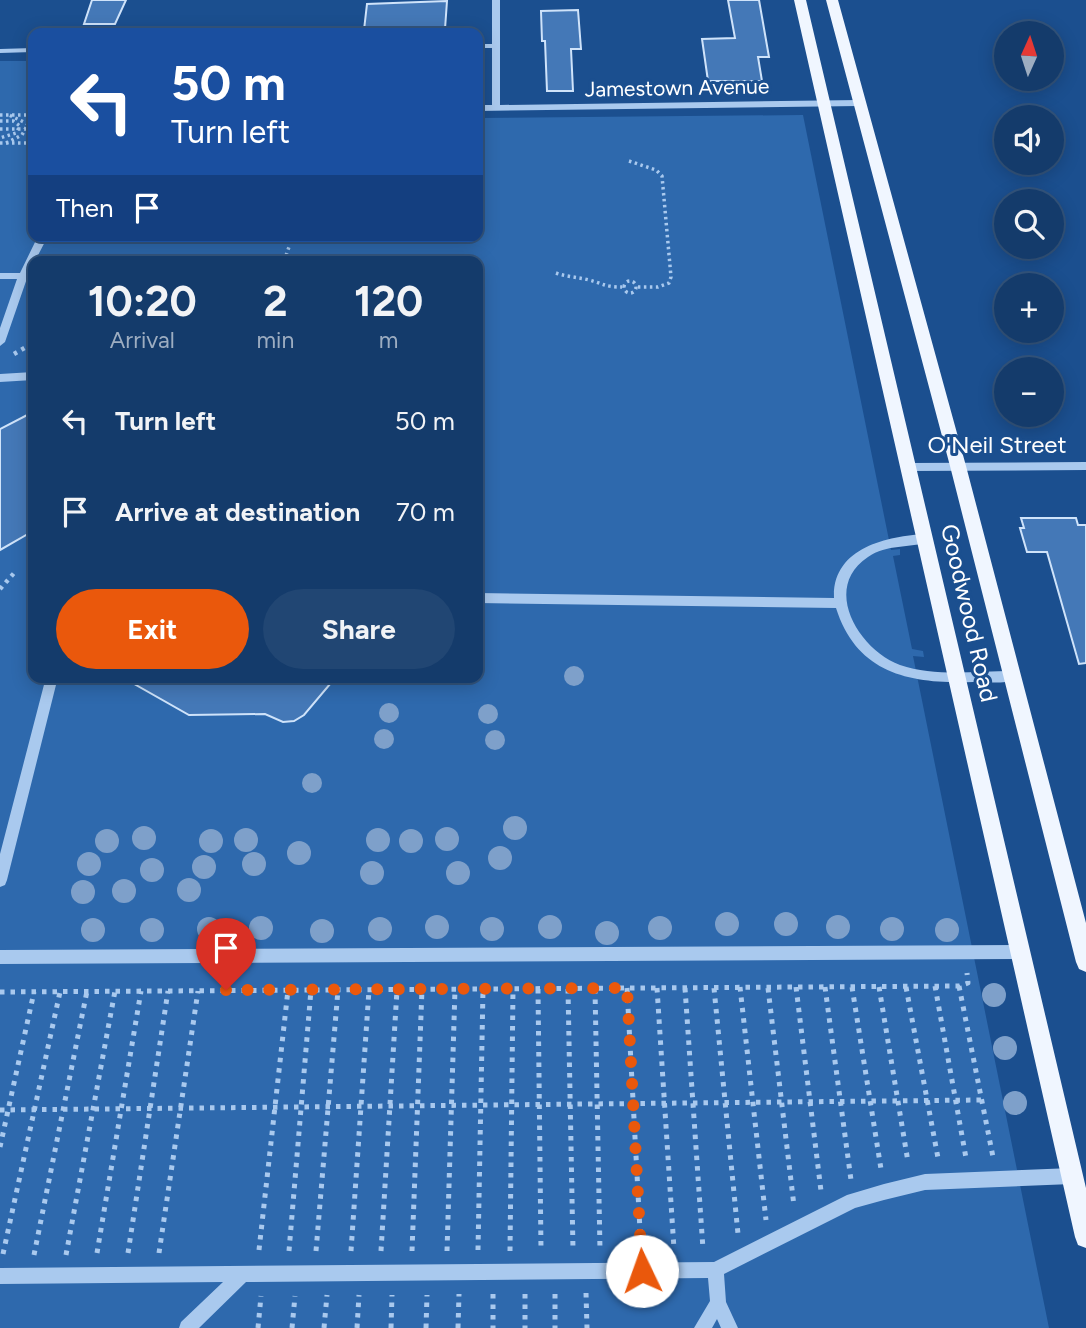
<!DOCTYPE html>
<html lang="en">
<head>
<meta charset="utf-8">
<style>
	:root { --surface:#143b6b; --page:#214673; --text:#f1f3f6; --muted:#9dadc1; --line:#33557e; --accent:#ea580c }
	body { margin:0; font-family:Figtree,sans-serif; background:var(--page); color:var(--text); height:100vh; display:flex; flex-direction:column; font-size:26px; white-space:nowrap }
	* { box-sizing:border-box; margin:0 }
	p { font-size:23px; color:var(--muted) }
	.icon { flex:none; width:38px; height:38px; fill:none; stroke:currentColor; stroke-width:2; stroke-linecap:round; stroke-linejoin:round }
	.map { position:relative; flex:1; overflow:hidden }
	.drawer { position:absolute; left:28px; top:256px; width:455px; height:427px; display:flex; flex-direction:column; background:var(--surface); border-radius:14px; box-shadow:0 4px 18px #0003,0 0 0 2px var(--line) }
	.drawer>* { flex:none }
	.top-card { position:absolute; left:28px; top:28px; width:455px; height:214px; border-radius:14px; box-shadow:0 4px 18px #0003,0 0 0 2px var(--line); background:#1a4fa0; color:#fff; overflow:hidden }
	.needle { width:46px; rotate:3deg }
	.tools { position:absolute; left:994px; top:21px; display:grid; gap:14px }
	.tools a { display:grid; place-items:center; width:70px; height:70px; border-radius:50%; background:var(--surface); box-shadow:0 4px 18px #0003,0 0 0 2px var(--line); font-size:35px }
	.pin { position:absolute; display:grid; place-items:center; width:60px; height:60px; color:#fff; margin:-72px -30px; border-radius:50% 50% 50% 0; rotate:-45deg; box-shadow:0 0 7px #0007 }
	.pin .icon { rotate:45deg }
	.me { position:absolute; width:77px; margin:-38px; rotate:357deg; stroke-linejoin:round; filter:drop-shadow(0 0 5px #0008) }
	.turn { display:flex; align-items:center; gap:24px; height:147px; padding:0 28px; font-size:32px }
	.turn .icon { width:91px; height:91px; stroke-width:2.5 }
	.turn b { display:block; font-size:49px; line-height:60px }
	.then { display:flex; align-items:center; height:66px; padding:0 28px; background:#0003; gap:14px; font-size:26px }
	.eta { display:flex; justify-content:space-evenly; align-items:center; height:119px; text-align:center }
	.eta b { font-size:42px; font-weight:700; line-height:49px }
	.cta { display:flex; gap:14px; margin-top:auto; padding:14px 28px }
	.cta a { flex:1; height:80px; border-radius:42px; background:var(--accent); color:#fff; font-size:28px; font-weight:700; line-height:80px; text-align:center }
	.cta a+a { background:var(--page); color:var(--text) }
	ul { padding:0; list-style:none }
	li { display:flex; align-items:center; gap:21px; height:91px; padding:0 28px }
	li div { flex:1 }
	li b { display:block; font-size:26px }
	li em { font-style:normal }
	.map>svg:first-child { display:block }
</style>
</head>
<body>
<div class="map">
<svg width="1086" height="1328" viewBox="0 0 1086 1328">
	<rect width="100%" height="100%" fill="#1b4f8f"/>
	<path fill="#2e69ad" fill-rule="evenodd" d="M 0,61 L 33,61 L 33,236 L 478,236 L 478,118 L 803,115 L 891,550 L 900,549 L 900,555 L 893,556 L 912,649 L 923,651 L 924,657 L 913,656 L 1049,1328 L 0,1328 ZM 33,261 L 478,261 L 478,677 L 33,677 Z"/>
	<path fill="#4478b7" stroke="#cfe3fa" stroke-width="2" d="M 92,0 L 126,0 L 115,24 L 84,24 Z
		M 728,0 L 759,0 L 769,57 L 758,57 L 762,81 L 708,81 L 702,39 L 735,38 Z
		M 447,1 L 445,29 L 364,30 L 367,4 Z
		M 578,10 L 581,49 L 571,49 L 573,91 L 547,91 L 545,41 L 542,41 L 541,11 Z
		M 33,412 L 33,531 L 0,550 L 0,429 Z
		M 1021,518 L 1076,518 L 1078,525 L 1086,525 L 1086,663 L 1079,664 L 1047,552 L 1027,552 L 1020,528 L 1024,528 Z
		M 122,677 L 336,677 L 304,715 L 294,721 L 283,722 L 265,714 L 189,715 Z"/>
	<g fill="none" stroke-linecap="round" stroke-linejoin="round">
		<path stroke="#a9c9ee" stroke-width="3.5" stroke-dasharray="2.5 3.5" stroke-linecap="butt" d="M 0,115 L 33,115
			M 0,121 L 13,121 L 20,126 L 16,133 L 0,138
			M 0,129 L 33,129
			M 0,143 L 31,143 L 33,136
			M 6,143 L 22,135 L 28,124 L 9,115
			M 629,161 L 656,170 L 662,176 L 671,277 L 669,283 L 658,287 L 638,287
			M 284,261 L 289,247
			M 556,273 C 567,277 578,277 589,280 C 604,284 605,287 622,287
			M624 287a6 6 0 1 1 12 0a6 6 0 1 1-12 0Z"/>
		<path stroke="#a9c9ee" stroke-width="4.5" stroke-dasharray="3.5 5" stroke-linecap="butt" d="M 14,354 L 33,343
			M 0,589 L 15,572"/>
		<path stroke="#a9c9ee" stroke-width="5" stroke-dasharray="4.5 6" stroke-linecap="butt" d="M 935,986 L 966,1158
			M 959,986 L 993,1157
			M 740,987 L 766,1220
			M 796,987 L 821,1191
			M 825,987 L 851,1180
			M 852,987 L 881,1169
			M 879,987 L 908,1162
			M 906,987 L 938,1158
			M 627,988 L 641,1249
			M 657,988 L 674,1249
			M 685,988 L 703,1249
			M 714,988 L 738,1234
			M 768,988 L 794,1206
			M 538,989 L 541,1250
			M 568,989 L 573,1250
			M 595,989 L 600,1250
			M 0,992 L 959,986 L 968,983 L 967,973
			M 0,1110 L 981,1100
			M 0,1147 L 34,992
			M 259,1250 L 288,990
			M 478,1250 L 483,989
			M 289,1251 L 311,990
			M 316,1251 L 338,990
			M 351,1251 L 369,990
			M 381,1251 L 397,990
			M 412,1251 L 422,989
			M 447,1251 L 455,989
			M 510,1251 L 513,989
			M 97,1253 L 141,991
			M 128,1253 L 168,991
			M 159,1253 L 198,991
			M 3,1254 L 60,992
			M 34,1255 L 87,991
			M 66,1255 L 115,991
			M 586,1293 L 587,1328
			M 493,1294 L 493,1328
			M 525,1294 L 525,1328
			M 555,1294 L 555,1328
			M 258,1328 L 261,1296
			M 292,1328 L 295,1296
			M 324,1328 L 327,1295
			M 357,1328 L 359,1295
			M 391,1328 L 392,1295
			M 426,1328 L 427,1295
			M 458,1328 L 459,1294"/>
		<path fill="#a9c9ee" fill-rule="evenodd" d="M 492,0 L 500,0 L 500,105 L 859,100 L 863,103 L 859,106 L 478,111 L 478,105 L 492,105 L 492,48 L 478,48 L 478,44 L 492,44 Z
			M 33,48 L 33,52 L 0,53 L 0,49 Z
			M 38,236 L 48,236 L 35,261 L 33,261 L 5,342 L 0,346 L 0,328 L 17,279 L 0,279 L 0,273 L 20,273 Z
			M 33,372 L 33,380 L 0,382 L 0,374 Z
			M 1086,462 L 1086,470 L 909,471 L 904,467 L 909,463 Z
			M 926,534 L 932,539 L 930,542 C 909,548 887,544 868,557 C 821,588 859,650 900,665 C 935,677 976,671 1012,671 L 1016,672 L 1018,676 L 1016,680 C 1003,684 987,682 973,682 C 910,684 857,674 836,608 L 478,603 L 478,593 L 834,598 C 832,548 887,536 926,534 Z
			M 46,677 L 58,677 L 7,880 L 5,885 L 0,887 L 0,854 Z
			M 1020,945 L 1025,947 L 1027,952 L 1025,957 L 1020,959 L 0,964 L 0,950 Z
			M 1072,1168 L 1078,1170 L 1080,1176 L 1078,1182 L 1072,1184 L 925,1190 L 884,1200 L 855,1208 L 724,1274 L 726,1302 L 738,1328 L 721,1328 L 717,1319 L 712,1328 L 694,1328 L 710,1301 L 708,1278 L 246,1282 L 199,1328 L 179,1328 L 181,1322 L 223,1282 L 0,1284 L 0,1268 L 714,1262 L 847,1195 L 884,1184 L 925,1174 Z"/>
		<path fill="#f0f6ff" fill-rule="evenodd" d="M 794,0 L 806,0 L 1086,1188 L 1086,1248 L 1078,1245 L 1075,1237 Z
			M 826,0 L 838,0 L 966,466 L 1086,923 L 1086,972 L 1079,969 L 1076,962 L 950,466 Z"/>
	</g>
	<g fill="#7ea0ca">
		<circle cx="574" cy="676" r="10"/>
		<circle cx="389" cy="713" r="10"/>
		<circle cx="488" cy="714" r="10"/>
		<circle cx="384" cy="739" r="10"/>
		<circle cx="495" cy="740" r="10"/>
		<circle cx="312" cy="783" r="10"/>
		<circle cx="515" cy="828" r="12"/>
		<circle cx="144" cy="838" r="12"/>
		<circle cx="447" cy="839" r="12"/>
		<circle cx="246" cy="840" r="12"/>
		<circle cx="378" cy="840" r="12"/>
		<circle cx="107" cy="841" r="12"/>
		<circle cx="211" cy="841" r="12"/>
		<circle cx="411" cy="841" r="12"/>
		<circle cx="299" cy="853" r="12"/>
		<circle cx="500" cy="858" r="12"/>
		<circle cx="89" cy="864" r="12"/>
		<circle cx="254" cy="864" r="12"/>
		<circle cx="204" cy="867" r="12"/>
		<circle cx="152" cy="870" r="12"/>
		<circle cx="372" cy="873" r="12"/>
		<circle cx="458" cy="873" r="12"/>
		<circle cx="189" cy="890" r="12"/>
		<circle cx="124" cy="891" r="12"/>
		<circle cx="83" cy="892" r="12"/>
		<circle cx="727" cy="924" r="12"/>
		<circle cx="786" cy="924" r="12"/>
		<circle cx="437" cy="927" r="12"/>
		<circle cx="550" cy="927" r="12"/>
		<circle cx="838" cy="927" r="12"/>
		<circle cx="261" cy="928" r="12"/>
		<circle cx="660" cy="928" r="12"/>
		<circle cx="209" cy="929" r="12"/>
		<circle cx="380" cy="929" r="12"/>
		<circle cx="492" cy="929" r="12"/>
		<circle cx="892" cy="929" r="12"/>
		<circle cx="93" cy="930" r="12"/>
		<circle cx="152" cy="930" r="12"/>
		<circle cx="947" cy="930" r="12"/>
		<circle cx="322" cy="931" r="12"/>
		<circle cx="607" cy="933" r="12"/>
		<circle cx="994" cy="995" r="12"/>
		<circle cx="1005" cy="1048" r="12"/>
		<circle cx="1015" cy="1103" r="12"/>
	</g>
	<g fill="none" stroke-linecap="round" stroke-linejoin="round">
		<path stroke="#ea580c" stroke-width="12" stroke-dasharray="0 21.6" d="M 226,990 L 627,988 L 642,1271"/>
	</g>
	<g text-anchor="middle" stroke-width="6" stroke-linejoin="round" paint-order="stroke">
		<g font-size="21" fill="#fff" stroke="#1b4f8f">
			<text transform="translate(677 88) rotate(-1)" y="7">Jamestown Avenue</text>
		</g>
		<g font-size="24" fill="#fff" stroke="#1b4f8f">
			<text x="997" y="453">O'Neil Street</text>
			<text transform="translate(969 613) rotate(77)" y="8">Goodwood Road</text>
		</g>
	</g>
</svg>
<div class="tools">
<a><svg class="needle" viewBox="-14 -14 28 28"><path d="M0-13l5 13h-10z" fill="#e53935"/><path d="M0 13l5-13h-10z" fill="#9dadc1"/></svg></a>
<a><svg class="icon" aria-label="sound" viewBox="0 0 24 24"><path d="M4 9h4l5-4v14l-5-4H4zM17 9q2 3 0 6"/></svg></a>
<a><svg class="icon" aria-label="search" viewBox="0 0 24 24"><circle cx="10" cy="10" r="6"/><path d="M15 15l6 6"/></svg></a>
<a>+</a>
<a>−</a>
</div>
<div class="pin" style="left:226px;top:990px;background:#d93025"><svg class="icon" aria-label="arrive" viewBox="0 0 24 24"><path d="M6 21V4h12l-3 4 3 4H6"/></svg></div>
<svg class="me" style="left:642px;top:1271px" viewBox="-20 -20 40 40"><circle r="19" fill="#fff"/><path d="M0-13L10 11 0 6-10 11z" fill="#ea580c"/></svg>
<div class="top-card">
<div class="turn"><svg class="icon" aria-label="left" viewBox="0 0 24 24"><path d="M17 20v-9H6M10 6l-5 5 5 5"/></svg><div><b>50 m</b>Turn left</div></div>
<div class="then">Then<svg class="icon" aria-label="arrive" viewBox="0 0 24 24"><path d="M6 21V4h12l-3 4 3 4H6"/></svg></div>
</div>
<section class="drawer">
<div class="eta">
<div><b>10:20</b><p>Arrival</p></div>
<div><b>2</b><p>min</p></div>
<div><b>120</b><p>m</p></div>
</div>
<ul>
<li><svg class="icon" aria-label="left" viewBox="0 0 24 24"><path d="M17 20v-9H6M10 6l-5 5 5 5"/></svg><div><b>Turn left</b></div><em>50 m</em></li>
<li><svg class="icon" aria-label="arrive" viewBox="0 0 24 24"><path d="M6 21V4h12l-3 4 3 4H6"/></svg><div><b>Arrive at destination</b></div><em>70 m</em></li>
</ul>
<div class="cta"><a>Exit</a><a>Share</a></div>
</section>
</div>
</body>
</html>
